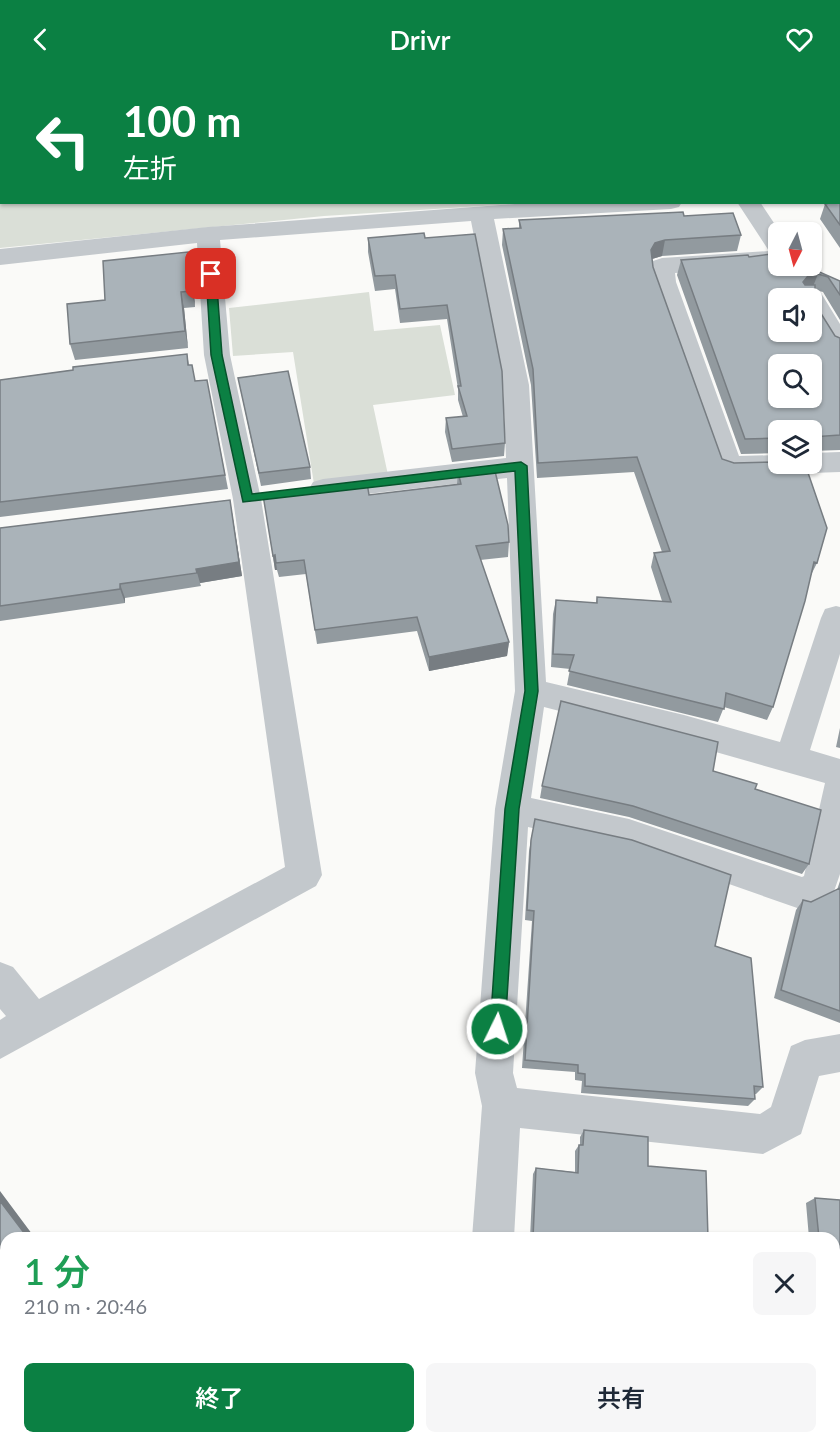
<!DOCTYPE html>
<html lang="ja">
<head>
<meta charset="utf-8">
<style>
	:root { --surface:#fff; --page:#f6f6f7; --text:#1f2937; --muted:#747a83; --accent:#0b8043 }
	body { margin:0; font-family:Lato,"Noto Sans JP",sans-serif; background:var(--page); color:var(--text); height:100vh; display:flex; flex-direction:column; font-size:22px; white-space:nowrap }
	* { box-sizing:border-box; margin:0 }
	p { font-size:20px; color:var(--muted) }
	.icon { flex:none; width:33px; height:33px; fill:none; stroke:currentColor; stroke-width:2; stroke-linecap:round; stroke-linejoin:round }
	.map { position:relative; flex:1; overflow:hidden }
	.details { position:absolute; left:0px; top:1154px; width:840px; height:212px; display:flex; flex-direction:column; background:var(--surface); border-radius:18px 18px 0 0; box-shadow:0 2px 4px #0004 }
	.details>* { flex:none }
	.hud { position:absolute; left:0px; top:0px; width:840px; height:126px; box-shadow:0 2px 4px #0004; background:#0b8043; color:#fff; overflow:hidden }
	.needle { width:39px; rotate:186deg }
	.buttons { position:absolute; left:768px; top:144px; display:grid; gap:12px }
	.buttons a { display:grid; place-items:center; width:54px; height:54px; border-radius:9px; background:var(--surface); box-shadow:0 2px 4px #0004; font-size:30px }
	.pin { position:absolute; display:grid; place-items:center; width:51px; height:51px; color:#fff; margin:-26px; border-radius:12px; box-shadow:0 3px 9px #0006 }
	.me { position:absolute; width:66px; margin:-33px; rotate:4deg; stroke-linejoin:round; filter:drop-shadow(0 0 4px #0008) }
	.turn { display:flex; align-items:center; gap:21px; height:126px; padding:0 24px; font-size:27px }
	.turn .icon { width:78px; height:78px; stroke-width:2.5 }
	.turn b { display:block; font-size:42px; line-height:51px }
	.round { display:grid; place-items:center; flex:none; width:63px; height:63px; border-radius:9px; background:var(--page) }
	.overview { display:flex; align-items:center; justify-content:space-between; height:102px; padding:0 24px }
	h1 { font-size:36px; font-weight:600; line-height:45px; color:#1e9e55 }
	.primary-button { display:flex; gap:12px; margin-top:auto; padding:12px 24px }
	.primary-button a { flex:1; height:69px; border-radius:9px; background:var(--accent); color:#fff; font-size:24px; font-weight:600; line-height:69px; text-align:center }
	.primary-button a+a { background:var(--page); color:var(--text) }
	header { display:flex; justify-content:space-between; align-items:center; height:78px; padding:0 24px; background:var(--accent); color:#fff; font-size:27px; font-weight:600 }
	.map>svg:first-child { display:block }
</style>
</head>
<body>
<header><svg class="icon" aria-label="back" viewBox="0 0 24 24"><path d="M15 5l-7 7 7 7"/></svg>Drivr<svg class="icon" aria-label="heart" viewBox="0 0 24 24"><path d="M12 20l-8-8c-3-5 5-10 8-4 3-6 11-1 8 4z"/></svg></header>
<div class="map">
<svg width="840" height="1364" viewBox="0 0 840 1364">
	<rect width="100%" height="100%" fill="#fafaf8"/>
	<path fill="#dadfd7" d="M 0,0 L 840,0 L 840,97 L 838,2 L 2,2 L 2,124 L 530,125 L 324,138 L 0,170 Z
		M 369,214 L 374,253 L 440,247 L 455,317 L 373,327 L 388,397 L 314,406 L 293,274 L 233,278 L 229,230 Z"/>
	<path fill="#bbc7cb" d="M 555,0 L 840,0 L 840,9 L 838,2 L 534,1 Z"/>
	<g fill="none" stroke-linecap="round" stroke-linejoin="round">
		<path fill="#c3c8cc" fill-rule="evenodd" d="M 840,100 L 840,114 L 838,115 L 838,101 Z
			M 541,124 L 682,124 L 679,129 L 671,131 L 494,141 L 529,307 L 546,604 L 684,637 L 780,664 L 821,540 L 825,531 L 836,528 L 840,529 L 840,576 L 810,672 L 840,681 L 840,796 L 832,819 L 803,832 L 629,771 L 528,749 L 513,995 L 517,1010 L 760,1036 L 771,1029 L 791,968 L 805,962 L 840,956 L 840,994 L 819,998 L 801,1056 L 763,1076 L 520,1050 L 514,1160 L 472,1160 L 482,1028 L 475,995 L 495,731 L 515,613 L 507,400 L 323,421 L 313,418 L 309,411 L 313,404 L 323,401 L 506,380 L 503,307 L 471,143 L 220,162 L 230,277 L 261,421 L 322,797 L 316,808 L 0,981 L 0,942 L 6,938 L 0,931 L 0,884 L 13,889 L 39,921 L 285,789 L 233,421 L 204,277 L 197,165 L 0,187 L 0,171 L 208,149 ZM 544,629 L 684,665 L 825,705 L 804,798 L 802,799 L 629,741 L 531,720 Z
			M 737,124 L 760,124 L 780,154 L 778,187 L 675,195 L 676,204 L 739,378 L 778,377 L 778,386 L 812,386 L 812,375 L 840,374 L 840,394 L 729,398 L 719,395 L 715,388 L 652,204 L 650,188 L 653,183 L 662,180 L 769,173 Z
			M 812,213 L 821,215 L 840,246 L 840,275 L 831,272 L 812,240 L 812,220 L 800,220 L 803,215 Z
			M 681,1359 L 763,1359 L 766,1364 L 683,1364 Z"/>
	</g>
	<path fill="#929a9f" d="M 840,124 L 840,170 L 820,141 L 825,126 Z
		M 684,138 L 741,157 L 737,173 L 662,178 L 652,181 L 653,189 L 722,381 L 817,485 L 811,497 L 773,629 L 767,642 L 724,629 L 718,644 L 567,607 L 570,591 L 551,589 L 553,536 L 556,522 L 596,525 L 597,519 L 662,523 L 651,489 L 654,475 L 662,474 L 634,394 L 537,400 L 531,307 L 502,167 L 503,151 L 519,150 L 519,142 Z
		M 368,160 L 425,160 L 505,365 L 504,378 L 452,384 L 445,354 L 446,340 L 463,339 L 458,322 L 458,311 L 447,241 L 400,245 L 395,211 L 375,213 L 368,174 Z
		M 188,174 L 192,191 L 195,229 L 184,230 L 188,270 L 75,282 L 70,266 L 105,222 Z
		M 749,179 L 806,188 L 840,203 L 840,242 L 823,214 L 815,212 L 815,226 L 835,258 L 840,260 L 840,372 L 812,373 L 812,352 L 778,352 L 778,377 L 778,375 L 741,376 L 677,197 L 681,182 Z
		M 187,276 L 189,287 L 195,303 L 207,302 L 228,411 L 0,439 L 0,302 Z
		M 238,300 L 310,389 L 311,401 L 261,408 Z
		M 458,394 L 509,464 L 508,479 L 480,482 L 509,564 L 507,578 L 429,593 L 417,553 L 317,566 L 306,496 L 279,499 L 277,492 L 275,492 L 263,417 L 369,417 L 457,406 Z
		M 230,422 L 242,498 L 200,505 L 201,508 L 125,520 L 125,525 L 0,543 L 0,450 Z
		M 840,650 L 840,670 L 836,669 Z
		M 713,693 L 755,711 L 809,786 L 802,796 L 629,739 L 540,720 L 542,708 Z
		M 535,741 L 715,868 L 763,1009 L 756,1016 L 754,1016 L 755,1021 L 748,1028 L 581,1015 L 582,1003 L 575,1002 L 575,994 L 522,990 L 532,843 L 525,842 L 529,773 Z
		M 840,803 L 840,945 L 774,920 L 796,832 L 803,822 L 811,824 L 837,812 Z
		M 584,1052 L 648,1088 L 708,1160 L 530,1160 L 533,1096 L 536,1090 L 575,1094 L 575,1073 L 579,1067 L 580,1067 L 580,1059 Z
		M 815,1120 L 840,1122 L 840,1338 L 834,1338 L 834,1160 L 809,1160 L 806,1125 Z"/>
	<path fill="#777d82" d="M 665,162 L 662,178 L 652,181 L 651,172 L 655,165 Z
		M 188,174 L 192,191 L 195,229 L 192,213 Z
		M 818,196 L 812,211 L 803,213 L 803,204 L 808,198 Z
		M 181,214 L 184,230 L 188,270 L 185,253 Z
		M 230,422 L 242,498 L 200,505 L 196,491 Z
		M 275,477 L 277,492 L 275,492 L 273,478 Z
		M 120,506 L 125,520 L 125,525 L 120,511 Z
		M 509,564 L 507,578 L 429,593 L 429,579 Z
		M 0,1113 L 35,1160 L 28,1160 L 0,1123 Z
		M 214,1359 L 220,1359 L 224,1364 L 218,1364 Z"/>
	<path fill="#aab3b9" stroke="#777d82" stroke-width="1.5" fill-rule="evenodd" d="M 834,124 L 840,124 L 840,147 L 825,126 Z
		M 683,134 L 684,138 L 733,135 L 741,157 L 665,162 L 655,165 L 651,172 L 653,189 L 722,381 L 734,385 L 778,384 L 778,386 L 805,386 L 827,450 L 817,485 L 814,484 L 805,523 L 773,629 L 726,615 L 724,631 L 569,593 L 574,577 L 553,576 L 556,522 L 597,525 L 597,519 L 671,524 L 654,475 L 670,473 L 637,379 L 538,385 L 533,291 L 503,151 L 521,150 L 519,142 Z
		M 424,155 L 425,160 L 475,156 L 502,293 L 505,365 L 452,371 L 446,340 L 467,338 L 458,308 L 461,308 L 447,227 L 400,231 L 395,197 L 375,198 L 368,160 Z
		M 188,174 L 192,213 L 181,214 L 185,253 L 70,266 L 67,226 L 105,222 L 103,183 Z
		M 778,175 L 778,188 L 806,188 L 840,203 L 840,217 L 828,199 L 818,196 L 808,198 L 803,204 L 805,207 L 815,207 L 815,226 L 835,258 L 840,260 L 840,357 L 812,359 L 812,352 L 778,352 L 778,360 L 745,361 L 681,182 L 748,177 L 749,179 ZM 778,220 L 812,220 L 812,254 L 778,254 ZM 778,286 L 812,286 L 812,320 L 778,320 Z
		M 187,276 L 188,287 L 192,287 L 195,303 L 207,302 L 225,397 L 0,424 L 0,302 L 73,292 L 73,289 Z
		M 288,293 L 310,389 L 259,395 L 238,300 Z
		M 494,389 L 508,447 L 509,464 L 476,468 L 509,564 L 429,579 L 417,539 L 315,552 L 304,482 L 276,485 L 275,477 L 273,478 L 263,417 L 367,405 L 369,417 L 461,406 L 458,394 Z
		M 230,422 L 239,484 L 196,491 L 197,495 L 120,506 L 120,511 L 0,528 L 0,450 Z
		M 561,623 L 718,664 L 713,693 L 757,706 L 755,711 L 821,732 L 809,786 L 633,728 L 542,708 Z
		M 535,741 L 632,762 L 731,797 L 715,868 L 751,880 L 763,1009 L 754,1008 L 755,1021 L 585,1008 L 585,996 L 578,995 L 578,987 L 525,982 L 534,833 L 527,832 L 531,762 Z
		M 840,810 L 840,933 L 781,912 L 803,822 L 811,824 Z
		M 584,1052 L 648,1059 L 648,1088 L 706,1093 L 708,1160 L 533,1160 L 536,1090 L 578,1095 L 579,1067 L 583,1067 Z
		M 815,1120 L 840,1122 L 840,1337 L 834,1336 L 834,1160 L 819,1160 Z
		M 0,1123 L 28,1160 L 6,1160 L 6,1269 L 0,1261 Z
		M 6,1303 L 6,1359 L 214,1359 L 218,1364 L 0,1364 L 0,1309 Z"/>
	<path fill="#0b8043" stroke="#07532c" stroke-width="1.5" d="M 211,193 L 216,196 L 222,277 L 252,416 L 521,384 L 527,388 L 538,613 L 519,731 L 505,951 L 503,956 L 497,959 L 492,956 L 490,951 L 505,731 L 525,613 L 515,393 L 243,424 L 211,277 L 206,196 Z"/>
</svg>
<div class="buttons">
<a><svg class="needle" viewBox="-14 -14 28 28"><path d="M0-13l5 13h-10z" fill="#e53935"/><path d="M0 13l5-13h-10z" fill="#747a83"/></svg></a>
<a><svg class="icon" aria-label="sound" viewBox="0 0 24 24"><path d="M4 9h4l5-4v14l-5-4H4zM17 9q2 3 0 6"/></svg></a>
<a><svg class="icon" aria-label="search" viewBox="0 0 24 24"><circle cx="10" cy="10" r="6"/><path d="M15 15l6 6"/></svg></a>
<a><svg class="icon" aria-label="layers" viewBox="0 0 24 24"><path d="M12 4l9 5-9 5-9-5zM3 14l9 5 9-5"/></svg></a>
</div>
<div class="pin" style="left:211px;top:196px;background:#d93025"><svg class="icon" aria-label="arrive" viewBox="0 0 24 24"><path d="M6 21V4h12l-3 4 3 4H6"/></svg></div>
<svg class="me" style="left:497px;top:951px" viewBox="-20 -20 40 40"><circle r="17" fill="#0b8043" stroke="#fff" stroke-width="3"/><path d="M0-11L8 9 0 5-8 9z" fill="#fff"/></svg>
<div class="hud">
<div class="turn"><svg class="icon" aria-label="left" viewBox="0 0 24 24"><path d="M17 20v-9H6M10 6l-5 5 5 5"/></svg><div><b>100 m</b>左折</div></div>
</div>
<section class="details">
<div class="overview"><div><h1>1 分</h1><p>210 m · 20:46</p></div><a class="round"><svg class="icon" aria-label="close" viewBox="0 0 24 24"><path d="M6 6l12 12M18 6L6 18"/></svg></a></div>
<div class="primary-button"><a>終了</a><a>共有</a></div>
</section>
</div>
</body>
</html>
